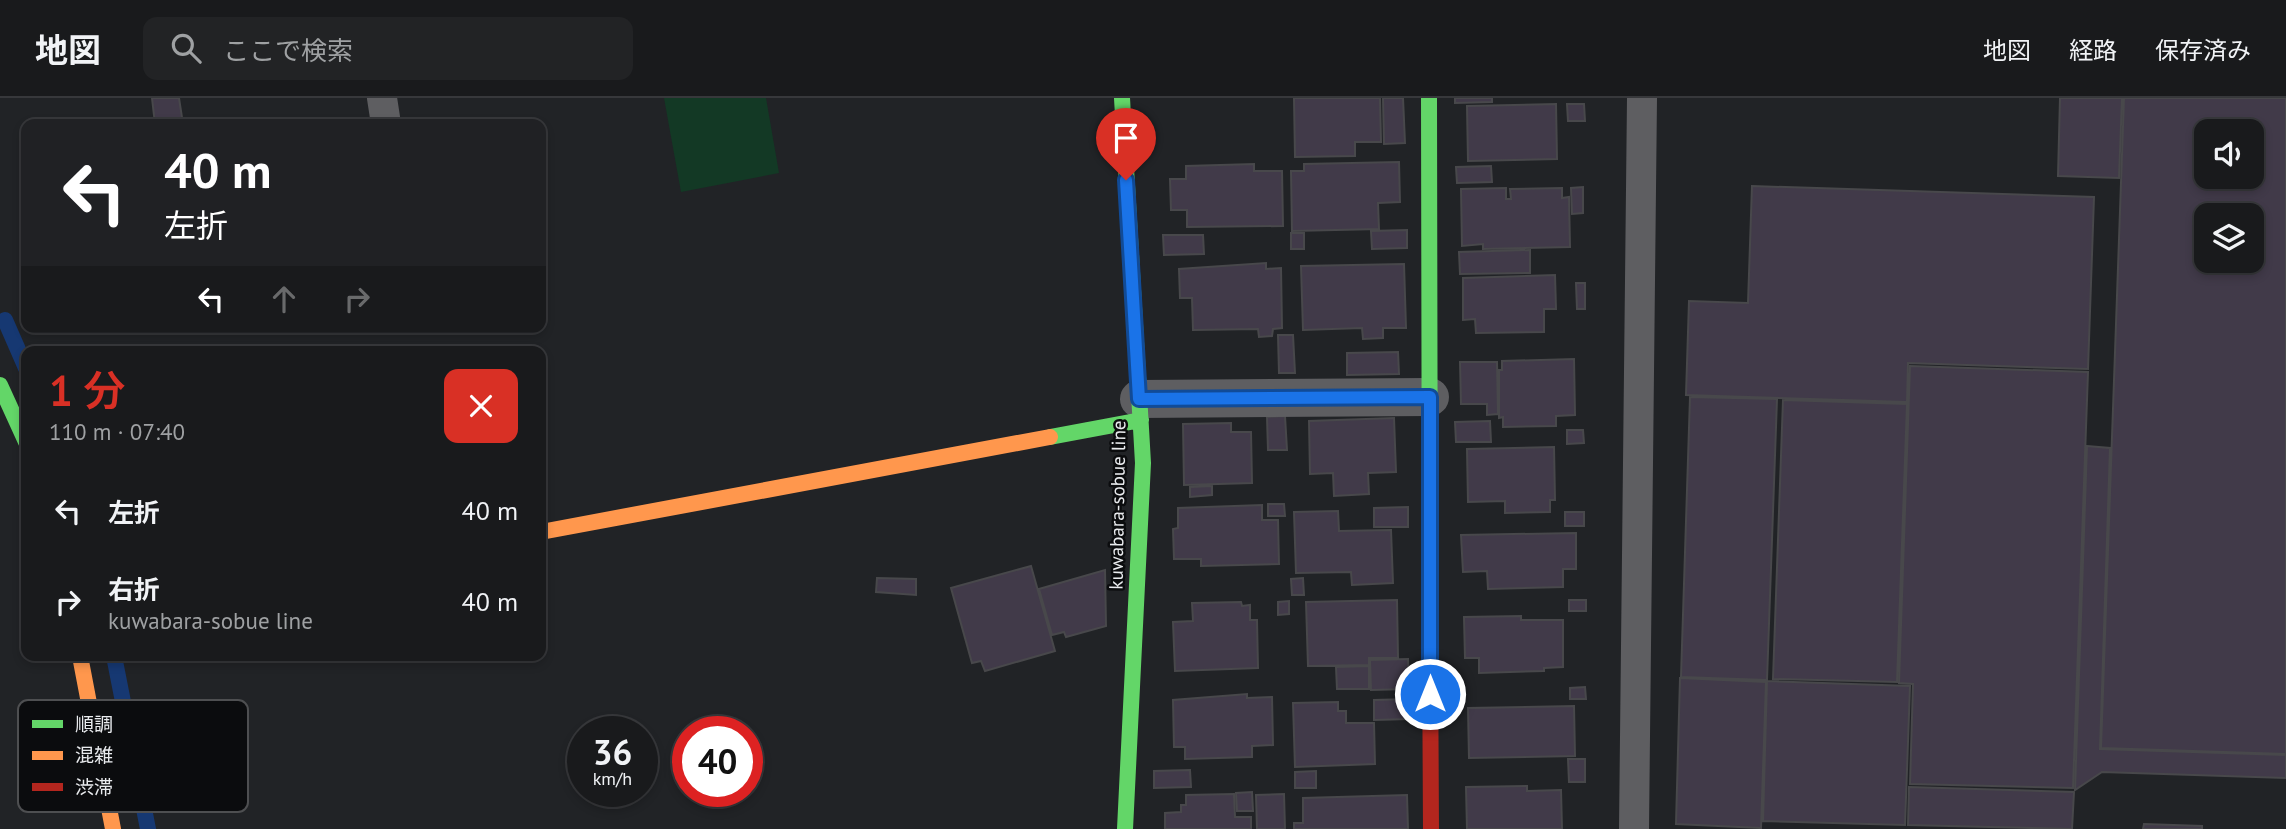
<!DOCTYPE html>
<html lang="ja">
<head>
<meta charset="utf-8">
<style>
	:root { --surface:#191a1c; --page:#222325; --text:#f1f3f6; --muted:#9fa1a3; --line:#37383b; --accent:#d93025 }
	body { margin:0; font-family:"PT Sans","Noto Sans JP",sans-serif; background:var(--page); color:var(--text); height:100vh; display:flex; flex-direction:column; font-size:26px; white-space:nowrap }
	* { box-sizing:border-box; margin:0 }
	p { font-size:23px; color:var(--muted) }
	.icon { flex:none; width:38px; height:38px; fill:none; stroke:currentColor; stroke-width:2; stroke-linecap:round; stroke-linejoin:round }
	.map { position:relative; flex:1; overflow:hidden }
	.panel { position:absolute; left:21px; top:248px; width:525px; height:315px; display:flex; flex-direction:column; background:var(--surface); border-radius:14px; box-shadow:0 4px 10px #0003,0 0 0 2px var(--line) }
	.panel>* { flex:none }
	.hud { position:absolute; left:21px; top:21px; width:525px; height:214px; border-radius:14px; box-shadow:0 4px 10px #0003,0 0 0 2px var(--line); background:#202124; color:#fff; overflow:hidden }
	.tools { position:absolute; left:2194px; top:21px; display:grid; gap:14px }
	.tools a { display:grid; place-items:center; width:70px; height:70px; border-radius:14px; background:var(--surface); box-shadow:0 4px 10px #0003,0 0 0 2px var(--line); font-size:35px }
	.speed { position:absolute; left:567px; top:618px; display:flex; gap:14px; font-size:35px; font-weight:700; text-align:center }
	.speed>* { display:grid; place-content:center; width:91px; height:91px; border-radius:50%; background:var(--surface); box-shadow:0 4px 10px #0003,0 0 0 2px var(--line); line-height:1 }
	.speed small { font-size:18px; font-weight:400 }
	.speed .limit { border:10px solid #d22; background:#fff; color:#111 }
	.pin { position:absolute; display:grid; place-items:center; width:60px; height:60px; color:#fff; margin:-72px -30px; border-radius:50% 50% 50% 0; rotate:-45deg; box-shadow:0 0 7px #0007 }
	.pin .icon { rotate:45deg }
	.me { position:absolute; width:77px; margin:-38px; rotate:0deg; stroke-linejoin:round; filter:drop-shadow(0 0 5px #0008) }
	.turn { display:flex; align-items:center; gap:24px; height:147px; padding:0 28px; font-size:32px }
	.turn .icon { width:91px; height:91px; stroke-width:2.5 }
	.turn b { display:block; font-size:49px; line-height:60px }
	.lanes { display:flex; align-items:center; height:66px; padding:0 28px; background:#0003; justify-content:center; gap:35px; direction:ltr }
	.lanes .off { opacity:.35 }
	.round { display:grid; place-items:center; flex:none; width:74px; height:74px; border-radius:14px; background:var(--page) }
	.overview { display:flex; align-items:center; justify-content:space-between; height:119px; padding:0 28px }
	h1 { font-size:42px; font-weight:600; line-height:52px; color:var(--accent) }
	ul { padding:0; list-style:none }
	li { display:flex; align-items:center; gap:21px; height:91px; padding:0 28px }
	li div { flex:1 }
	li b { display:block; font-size:26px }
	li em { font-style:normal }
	header { display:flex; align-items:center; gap:42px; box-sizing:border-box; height:98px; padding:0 35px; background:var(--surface); border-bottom:2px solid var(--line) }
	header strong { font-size:33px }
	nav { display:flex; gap:38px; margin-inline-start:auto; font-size:24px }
	.search { width:490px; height:63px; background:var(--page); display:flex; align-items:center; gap:18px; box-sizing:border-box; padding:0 24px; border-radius:14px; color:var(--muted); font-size:26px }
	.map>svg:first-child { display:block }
</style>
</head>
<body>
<header>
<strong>地図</strong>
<div class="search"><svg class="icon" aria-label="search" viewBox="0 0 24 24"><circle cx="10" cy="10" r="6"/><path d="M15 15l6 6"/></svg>ここで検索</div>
<nav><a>地図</a><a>経路</a><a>保存済み</a></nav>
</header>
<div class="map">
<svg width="2286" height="731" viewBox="0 0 2286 731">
	<rect width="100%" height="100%" fill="#212326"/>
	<path fill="#133925" d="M 664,0 L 766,0 L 779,75 L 681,94 Z"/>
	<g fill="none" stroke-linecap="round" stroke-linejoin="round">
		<path stroke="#163872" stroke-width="16" d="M 5,222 L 26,270
			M 114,558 L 148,731"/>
	</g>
	<path fill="#413a49" stroke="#48484b" stroke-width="2" fill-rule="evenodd" d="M 152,0 L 179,0 L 183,26 L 155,26 Z
		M 1294,0 L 1380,0 L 1381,44 L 1355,44 L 1355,58 L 1295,59 Z
		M 1383,0 L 1403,0 L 1405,45 L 1384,46 Z
		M 1455,0 L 1492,0 L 1492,4 L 1455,5 Z
		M 2060,0 L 2122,0 L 2119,80 L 2058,78 Z
		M 2124,0 L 2286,0 L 2286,656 L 2101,650 ZM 2207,33 L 2252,33 L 2252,79 L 2207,79 ZM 2207,117 L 2252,117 L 2252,163 L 2207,163 Z
		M 1556,6 L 1557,61 L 1468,63 L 1467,8 Z
		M 1567,6 L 1584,6 L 1585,23 L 1568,23 Z
		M 1399,64 L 1400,104 L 1378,105 L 1379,131 L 1292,133 L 1291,73 L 1304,73 L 1304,66 Z
		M 1254,66 L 1254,73 L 1282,73 L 1283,128 L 1187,129 L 1187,112 L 1171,112 L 1170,81 L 1186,81 L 1186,68 Z
		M 1491,68 L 1492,84 L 1457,85 L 1456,69 Z
		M 1752,88 L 2094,99 L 2088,271 L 1908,265 L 1907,304 L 1686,297 L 1689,203 L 1748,205 Z
		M 1583,89 L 1583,115 L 1572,116 L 1571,90 Z
		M 1506,90 L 1506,101 L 1511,101 L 1510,91 L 1562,90 L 1562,100 L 1569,99 L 1570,149 L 1483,151 L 1483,146 L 1462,148 L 1461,91 Z
		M 1407,132 L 1407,150 L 1372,151 L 1371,133 Z
		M 1291,135 L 1304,135 L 1304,151 L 1291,151 Z
		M 1163,137 L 1203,137 L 1204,156 L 1164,157 Z
		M 1530,152 L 1530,175 L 1460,176 L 1459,154 Z
		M 1266,165 L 1266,171 L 1281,170 L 1282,230 L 1273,231 L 1272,238 L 1259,239 L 1258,231 L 1193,232 L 1192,200 L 1180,200 L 1179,171 Z
		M 1404,166 L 1406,230 L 1383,230 L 1383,240 L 1363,241 L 1362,230 L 1303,232 L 1301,168 Z
		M 1555,177 L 1556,211 L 1544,211 L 1544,234 L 1476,235 L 1475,221 L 1463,222 L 1463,180 Z
		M 1576,185 L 1585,185 L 1585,211 L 1577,211 Z
		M 1278,237 L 1293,237 L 1295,275 L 1279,275 Z
		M 1398,254 L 1399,276 L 1347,277 L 1347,255 Z
		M 1574,261 L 1575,317 L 1556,318 L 1556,328 L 1503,329 L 1503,319 L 1499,320 L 1499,272 L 1502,272 L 1502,263 Z
		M 1460,264 L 1497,264 L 1498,316 L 1487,317 L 1487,306 L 1461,306 Z
		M 1910,268 L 2088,274 L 2073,690 L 1910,686 L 1913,586 L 1899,585 Z
		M 1690,299 L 1777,301 L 1767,582 L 1681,579 Z
		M 1783,302 L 1907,306 L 1897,584 L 1773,581 Z
		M 1285,318 L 1287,352 L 1268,352 L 1267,319 Z
		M 1394,320 L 1396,374 L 1368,375 L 1369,396 L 1334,398 L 1333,375 L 1310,376 L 1309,323 Z
		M 1490,323 L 1491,344 L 1456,344 L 1455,324 Z
		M 1231,325 L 1231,334 L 1251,334 L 1252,385 L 1184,387 L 1183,326 Z
		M 1567,332 L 1583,332 L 1584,345 L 1567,346 Z
		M 2087,348 L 2110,350 L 2100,651 L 2286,657 L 2286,680 L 2102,674 L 2075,692 Z
		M 1554,349 L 1555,402 L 1550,402 L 1550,414 L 1505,415 L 1505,403 L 1468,404 L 1467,351 Z
		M 1212,388 L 1212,397 L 1190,399 L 1190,389 Z
		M 1268,406 L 1284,406 L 1285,418 L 1268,418 Z
		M 1262,407 L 1262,422 L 1278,422 L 1279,466 L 1201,468 L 1201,461 L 1174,461 L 1173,431 L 1178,430 L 1178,410 Z
		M 1408,409 L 1408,429 L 1374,429 L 1374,410 Z
		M 1338,413 L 1339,433 L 1391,432 L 1393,485 L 1352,487 L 1351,474 L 1296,475 L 1294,414 Z
		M 1565,414 L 1584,414 L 1584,428 L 1565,428 Z
		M 1576,435 L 1576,471 L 1563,471 L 1563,489 L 1488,491 L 1487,473 L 1463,474 L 1461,437 Z
		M 1031,468 L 1055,553 L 985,573 L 981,563 L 972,565 L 951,490 Z
		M 1105,472 L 1106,528 L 1066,539 L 1064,534 L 1052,537 L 1039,491 Z
		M 877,480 L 916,481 L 916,497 L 876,494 Z
		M 1303,480 L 1304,497 L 1292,497 L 1291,481 Z
		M 1397,502 L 1398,560 L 1369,560 L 1369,567 L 1308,568 L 1306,504 Z
		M 1569,502 L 1586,502 L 1586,513 L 1569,513 Z
		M 1289,503 L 1289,516 L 1278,517 L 1278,504 Z
		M 1241,504 L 1242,508 L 1250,507 L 1250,522 L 1257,522 L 1258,570 L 1175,573 L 1173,524 L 1193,523 L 1192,505 Z
		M 1521,518 L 1521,522 L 1563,522 L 1563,569 L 1544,570 L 1544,573 L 1479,575 L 1479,560 L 1465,560 L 1464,519 Z
		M 1408,561 L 1409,591 L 1371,592 L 1370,562 Z
		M 1369,568 L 1369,591 L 1337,591 L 1336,569 Z
		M 1680,580 L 1766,584 L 1761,730 L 1676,726 Z
		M 1767,583 L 1910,588 L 1905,727 L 1763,723 Z
		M 1585,589 L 1586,601 L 1570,601 L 1570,590 Z
		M 1247,596 L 1247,600 L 1272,599 L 1273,647 L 1252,648 L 1252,659 L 1185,661 L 1185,649 L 1174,649 L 1173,602 Z
		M 1410,601 L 1410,621 L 1374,622 L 1374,602 Z
		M 1338,604 L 1338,613 L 1346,613 L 1346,625 L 1374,625 L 1375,666 L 1295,669 L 1293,605 Z
		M 1574,608 L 1575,658 L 1469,660 L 1468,610 Z
		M 1568,661 L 1585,661 L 1585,684 L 1569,684 Z
		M 1190,672 L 1191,689 L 1154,690 L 1154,673 Z
		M 1316,673 L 1316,690 L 1295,690 L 1295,674 Z
		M 1527,688 L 1527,693 L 1561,692 L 1562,731 L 1467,731 L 1466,689 Z
		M 1909,689 L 2074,694 L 2072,731 L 1908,727 Z
		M 1252,694 L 1253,713 L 1237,713 L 1236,695 Z
		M 1234,696 L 1235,719 L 1251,719 L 1251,731 L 1165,731 L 1165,715 L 1181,714 L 1181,707 L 1186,707 L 1186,697 Z
		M 1284,696 L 1285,731 L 1257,731 L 1256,697 Z
		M 1407,697 L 1408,731 L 1294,731 L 1294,725 L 1303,725 L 1303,700 Z
		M 2144,726 L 2202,728 L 2202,731 L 2143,731 Z"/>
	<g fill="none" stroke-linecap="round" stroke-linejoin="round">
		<path stroke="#5e5e61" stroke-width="30" d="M 382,0 L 386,26
			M 1634,731 L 1642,0"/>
		<path stroke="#5e5e61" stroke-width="38" d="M 1139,301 L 1430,299"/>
		<path stroke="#63d668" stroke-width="16" d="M 1122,0 L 1143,365 L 1125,731
			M 1429,0 L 1430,544
			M 0,287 L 26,344
			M 1050,339 L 1141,322"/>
		<path stroke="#ff974d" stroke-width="16" d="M 541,434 L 1050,339
			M 80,558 L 113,731"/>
		<path stroke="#b3261e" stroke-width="16" d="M 1430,544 L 1431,731"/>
	</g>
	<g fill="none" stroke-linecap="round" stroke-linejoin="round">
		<defs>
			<path id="route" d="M 1126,82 L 1139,301 L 1430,299 L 1430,596"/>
		</defs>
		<use href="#route" stroke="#114b97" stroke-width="18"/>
		<use href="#route" stroke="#1a73e8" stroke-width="12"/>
	</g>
	<g text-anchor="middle" stroke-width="5" stroke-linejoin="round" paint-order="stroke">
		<g font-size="19" fill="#e9ebee" stroke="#0b0c0e">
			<text transform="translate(1117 407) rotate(-89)" y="7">kuwabara-sobue line</text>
		</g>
	</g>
	<rect x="18" y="602" width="230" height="112" rx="10" fill="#0b0c0e" stroke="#4e4f51" stroke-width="2"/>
	<rect x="32" y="622" width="31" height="8" fill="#63d668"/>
	<rect x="32" y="653" width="31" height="9" fill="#ff974d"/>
	<rect x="32" y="685" width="31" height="8" fill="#b3261e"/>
	<g font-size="19" fill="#e9ebee">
		<text x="75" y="633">順調</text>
		<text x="75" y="664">混雑</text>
		<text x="75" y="696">渋滞</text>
	</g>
</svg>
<div class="tools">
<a><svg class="icon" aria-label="sound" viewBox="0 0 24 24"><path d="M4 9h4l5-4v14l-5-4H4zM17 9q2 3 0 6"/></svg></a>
<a><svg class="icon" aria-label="layers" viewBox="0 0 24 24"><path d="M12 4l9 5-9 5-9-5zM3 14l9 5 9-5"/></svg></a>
</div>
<div class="speed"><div>36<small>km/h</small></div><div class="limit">40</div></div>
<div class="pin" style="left:1126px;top:82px;background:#d93025"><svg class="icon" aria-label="arrive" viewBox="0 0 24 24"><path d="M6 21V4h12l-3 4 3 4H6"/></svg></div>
<svg class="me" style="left:1430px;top:596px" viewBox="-20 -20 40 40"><circle r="17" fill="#1a73e8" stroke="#fff" stroke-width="3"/><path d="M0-11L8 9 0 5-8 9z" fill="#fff"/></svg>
<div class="hud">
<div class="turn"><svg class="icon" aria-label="left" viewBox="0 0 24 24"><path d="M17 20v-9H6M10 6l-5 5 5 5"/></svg><div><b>40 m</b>左折</div></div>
<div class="lanes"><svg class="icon" aria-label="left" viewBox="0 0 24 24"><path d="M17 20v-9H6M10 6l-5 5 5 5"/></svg><svg class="icon off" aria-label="ahead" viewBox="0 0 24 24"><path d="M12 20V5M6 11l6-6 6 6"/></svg><svg class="icon off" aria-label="right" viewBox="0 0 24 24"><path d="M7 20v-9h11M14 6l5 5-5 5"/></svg></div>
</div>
<section class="panel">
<div class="overview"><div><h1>1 分</h1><p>110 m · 07:40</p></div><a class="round" style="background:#d93025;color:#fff"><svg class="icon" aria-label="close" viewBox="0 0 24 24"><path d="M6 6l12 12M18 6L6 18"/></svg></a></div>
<ul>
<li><svg class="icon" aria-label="left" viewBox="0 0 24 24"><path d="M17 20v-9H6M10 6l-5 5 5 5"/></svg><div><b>左折</b></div><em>40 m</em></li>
<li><svg class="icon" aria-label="right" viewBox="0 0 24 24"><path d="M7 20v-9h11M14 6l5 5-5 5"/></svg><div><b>右折</b><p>kuwabara-sobue line</p></div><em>40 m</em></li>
</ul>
</section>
</div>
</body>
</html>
